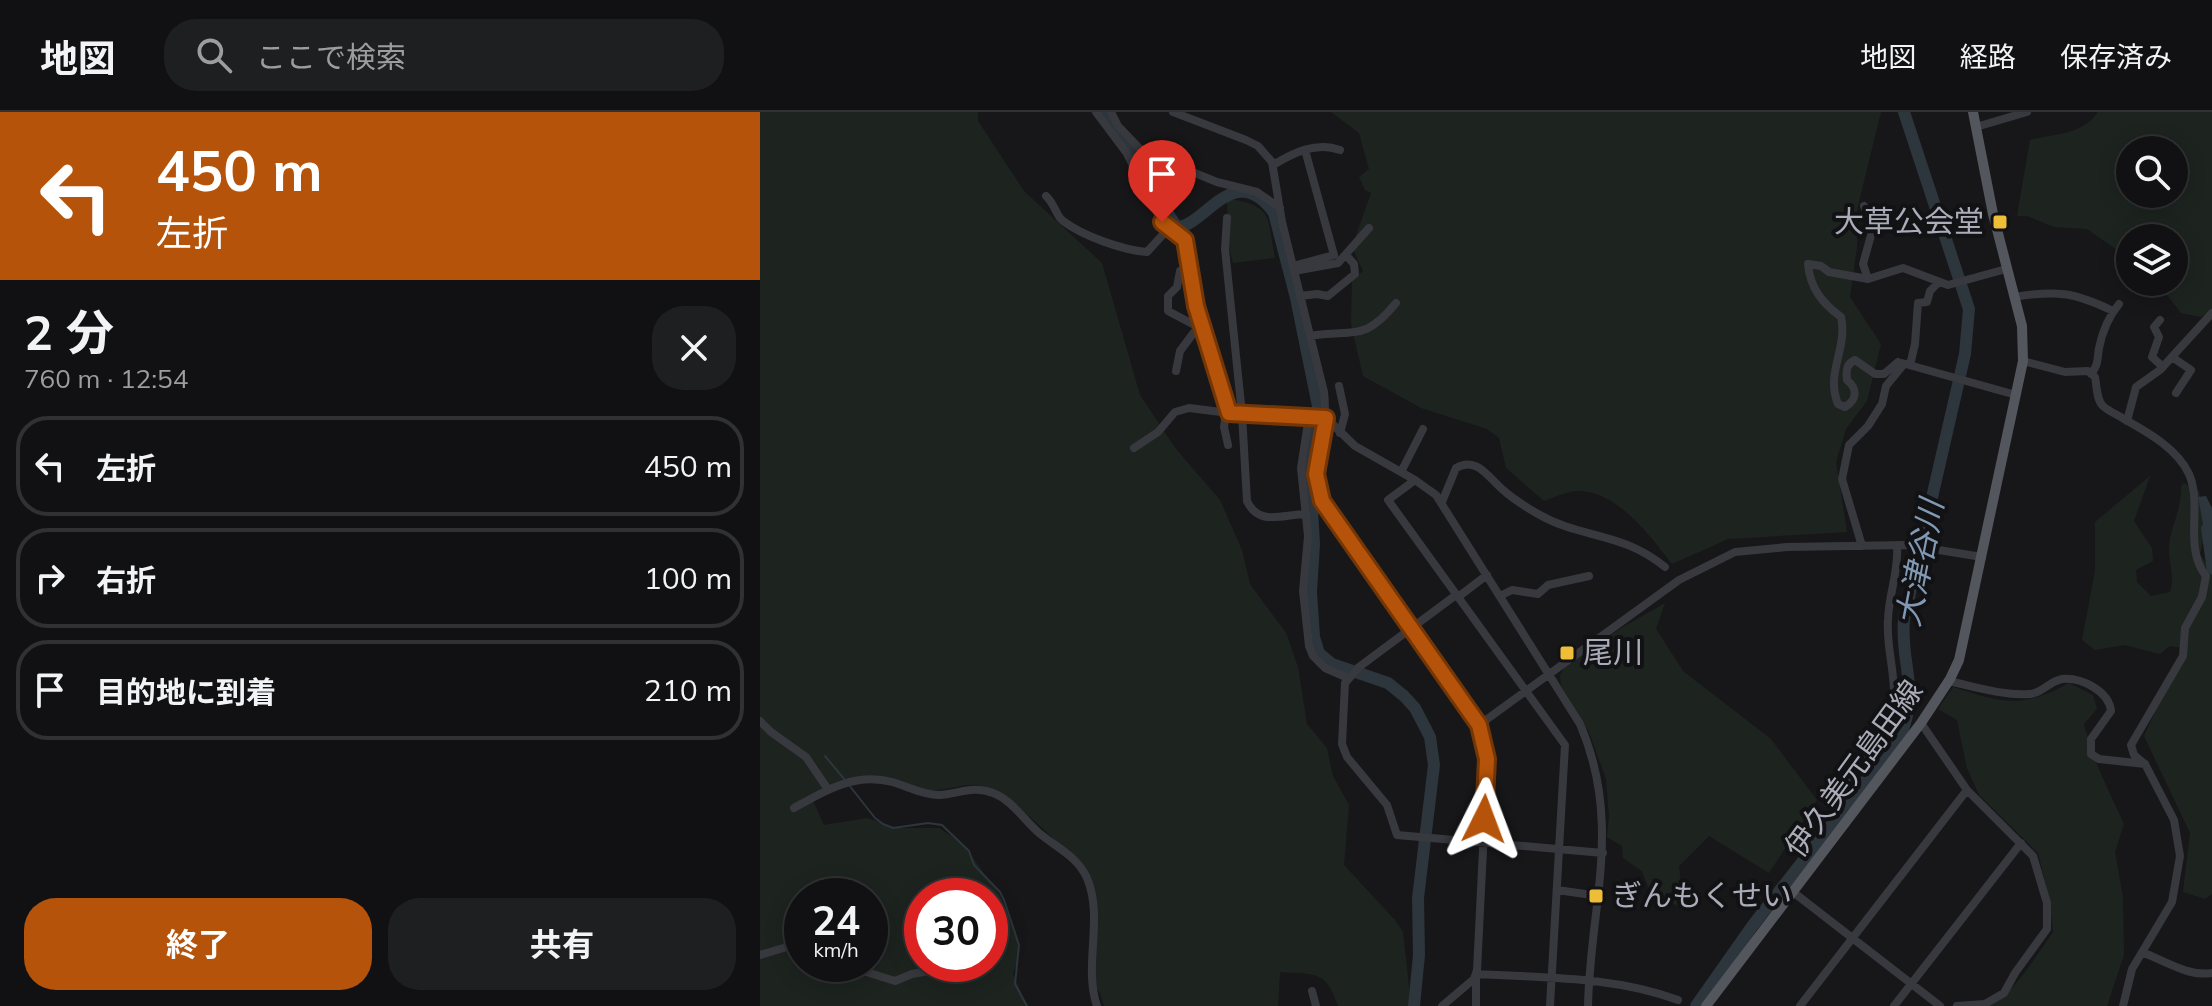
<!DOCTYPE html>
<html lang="ja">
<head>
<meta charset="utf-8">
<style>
	:root { --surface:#111113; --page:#1e1f21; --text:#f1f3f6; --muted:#9c9da0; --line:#303133; --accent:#b45309 }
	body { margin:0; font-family:Mulish,"Noto Sans JP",sans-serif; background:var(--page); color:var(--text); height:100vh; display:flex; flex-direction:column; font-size:30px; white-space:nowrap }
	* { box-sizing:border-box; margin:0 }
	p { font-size:26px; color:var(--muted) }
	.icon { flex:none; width:44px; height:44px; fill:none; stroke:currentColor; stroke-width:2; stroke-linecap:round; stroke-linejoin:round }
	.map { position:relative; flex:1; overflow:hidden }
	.drawer { display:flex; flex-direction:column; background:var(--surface); width:760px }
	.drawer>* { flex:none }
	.guide { background:#b45309; color:#fff; overflow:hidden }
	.tools { position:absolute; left:1356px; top:24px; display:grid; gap:16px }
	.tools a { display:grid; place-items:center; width:72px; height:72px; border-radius:50%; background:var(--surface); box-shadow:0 4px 20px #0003,0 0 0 2px var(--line); font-size:40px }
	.speed { position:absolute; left:24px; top:766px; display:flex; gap:16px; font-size:40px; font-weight:700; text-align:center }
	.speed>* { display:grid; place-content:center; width:104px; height:104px; border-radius:50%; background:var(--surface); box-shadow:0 4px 20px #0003,0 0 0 2px var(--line); line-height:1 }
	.speed small { font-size:20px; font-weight:400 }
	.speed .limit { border:12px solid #d22; background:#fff; color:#111 }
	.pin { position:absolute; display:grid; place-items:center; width:68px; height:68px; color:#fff; margin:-82px -34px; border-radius:50% 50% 50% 0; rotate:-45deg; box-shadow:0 0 8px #0007 }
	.pin .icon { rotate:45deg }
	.me { position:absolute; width:88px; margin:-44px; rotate:3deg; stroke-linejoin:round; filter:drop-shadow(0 0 6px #0008) }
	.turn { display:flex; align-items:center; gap:28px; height:168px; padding:0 24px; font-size:36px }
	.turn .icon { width:104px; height:104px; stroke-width:2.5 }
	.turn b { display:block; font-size:56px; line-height:68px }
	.round { display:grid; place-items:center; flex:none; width:84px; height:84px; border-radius:32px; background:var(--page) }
	.summary { display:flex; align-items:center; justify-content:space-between; height:136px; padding:0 24px }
	h1 { font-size:48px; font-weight:700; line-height:60px }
	.button { display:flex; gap:16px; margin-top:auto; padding:16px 24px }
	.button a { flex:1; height:92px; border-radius:32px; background:var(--accent); color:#fff; font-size:32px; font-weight:700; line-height:92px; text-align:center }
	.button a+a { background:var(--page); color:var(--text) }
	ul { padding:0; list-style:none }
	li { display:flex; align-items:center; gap:24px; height:100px; margin:0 16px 12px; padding:0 8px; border:4px solid var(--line); border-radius:32px }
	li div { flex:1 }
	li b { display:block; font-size:30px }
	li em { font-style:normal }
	header { display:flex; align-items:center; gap:48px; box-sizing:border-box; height:112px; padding:0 40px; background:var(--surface); border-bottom:2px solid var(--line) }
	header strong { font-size:38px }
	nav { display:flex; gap:44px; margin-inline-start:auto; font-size:28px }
	.search { width:560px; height:72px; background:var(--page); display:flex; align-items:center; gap:20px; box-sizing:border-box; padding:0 28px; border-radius:32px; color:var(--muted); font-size:30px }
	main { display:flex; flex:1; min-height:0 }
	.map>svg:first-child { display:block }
</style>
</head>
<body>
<header>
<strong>地図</strong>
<div class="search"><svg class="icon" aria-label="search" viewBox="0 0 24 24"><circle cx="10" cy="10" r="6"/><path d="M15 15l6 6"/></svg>ここで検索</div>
<nav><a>地図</a><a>経路</a><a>保存済み</a></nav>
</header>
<main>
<section class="drawer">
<div class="guide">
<div class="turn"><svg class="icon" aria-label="left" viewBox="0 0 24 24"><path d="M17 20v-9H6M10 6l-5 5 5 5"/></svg><div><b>450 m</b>左折</div></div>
</div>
<div class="summary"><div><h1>2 分</h1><p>760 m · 12:54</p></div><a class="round"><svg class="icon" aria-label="close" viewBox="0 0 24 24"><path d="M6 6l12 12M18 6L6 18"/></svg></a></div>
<ul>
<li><svg class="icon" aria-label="left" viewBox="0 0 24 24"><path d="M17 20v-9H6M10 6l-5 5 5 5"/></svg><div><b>左折</b></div><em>450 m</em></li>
<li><svg class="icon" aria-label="right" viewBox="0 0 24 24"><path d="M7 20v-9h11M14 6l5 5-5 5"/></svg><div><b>右折</b></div><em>100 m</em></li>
<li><svg class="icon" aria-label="arrive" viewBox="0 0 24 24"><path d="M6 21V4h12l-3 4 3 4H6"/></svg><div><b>目的地に到着</b></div><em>210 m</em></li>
</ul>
<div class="button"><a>終了</a><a>共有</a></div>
</section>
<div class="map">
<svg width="1452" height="894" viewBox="0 0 1452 894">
	<rect width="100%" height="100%" fill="#171719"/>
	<path fill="#1d241f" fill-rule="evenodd" d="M 0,0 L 218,0 L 218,9 L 264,79 L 342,151 L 380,283 L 416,337 L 460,388 L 482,438 L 490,472 L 526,521 L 538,555 L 547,612 L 567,636 L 573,664 L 589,693 L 584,753 L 635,808 L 643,820 L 651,894 L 578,894 C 566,857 555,863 520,860 L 518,894 L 344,894 L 340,881 L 328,863 L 332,838 L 331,766 C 309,742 250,678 218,673 C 200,671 181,682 157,677 C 114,669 90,659 51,684 L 64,713 L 107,706 L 137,716 L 179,716 L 202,731 L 240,783 L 258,829 L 258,848 L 253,862 L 267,894 L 0,894 ZM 42,784 L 110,784 L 110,852 L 42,852 ZM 162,784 L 230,784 L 230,852 L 162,852 Z
		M 571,0 L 1121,0 L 1097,98 L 1097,135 L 1090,185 L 1121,232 L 1107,289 L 1086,317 L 1076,350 L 1087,420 L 968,427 L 912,452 C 891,425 858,380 820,379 C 809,378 795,385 784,389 L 746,356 L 739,326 L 727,317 L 661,296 L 603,264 L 591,212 L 592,168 L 603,159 L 592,135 L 611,81 L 605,78 L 599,65 L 609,57 L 599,21 Z
		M 1338,0 L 1452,0 L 1452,198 L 1441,205 L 1421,201 L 1397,170 L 1414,170 L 1414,126 L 1370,126 L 1370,147 L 1327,117 L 1294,115 L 1267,104 L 1257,104 L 1270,28 C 1296,21 1321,24 1338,0 ZM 1370,38 L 1414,38 L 1414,82 L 1370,82 Z
		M 471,87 C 515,95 507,107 515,146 L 473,151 L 469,136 L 467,89 Z
		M 1390,364 L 1374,409 L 1392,436 L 1393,449 L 1376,458 L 1377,470 L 1391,484 L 1410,480 C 1415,467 1409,451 1409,436 C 1410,414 1422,399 1421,374 L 1424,371 L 1439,379 L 1446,415 L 1440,442 L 1452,460 L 1452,782 L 1445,787 L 1423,780 L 1430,721 L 1384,624 L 1424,536 L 1410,534 L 1400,542 L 1364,533 L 1335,538 L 1322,528 L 1335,459 L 1335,410 Z
		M 905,491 L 896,517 L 923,559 L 1011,627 L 1057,688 L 1009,761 L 949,724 L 919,754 L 924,796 L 891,783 L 882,759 L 863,746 L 862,734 L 847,725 L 849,704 L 846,667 L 829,620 L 801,573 L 800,563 L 805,554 L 863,515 Z
		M 1309,571 L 1333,583 L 1337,597 L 1324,612 C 1333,649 1349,679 1364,712 L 1355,740 L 1363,785 L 1364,843 L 1347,894 L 1227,894 C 1251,887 1278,841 1293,820 L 1290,790 L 1278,741 L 1219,683 L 1207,656 L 1197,608 L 1178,597 L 1193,575 C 1242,591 1262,597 1309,571 Z"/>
	<path fill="#2d353d" d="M 1446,384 L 1452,396 L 1452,463 L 1447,460 L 1441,416 L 1443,412 L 1438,385 Z"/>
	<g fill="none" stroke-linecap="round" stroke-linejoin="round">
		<path stroke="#2d353d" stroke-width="2" d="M 65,644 L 85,668
			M 89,673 L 115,706 L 123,712 L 133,716 L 168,711 L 182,713 L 209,739 L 214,753 L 240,780 L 244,788 L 259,833 L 255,872 L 267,894"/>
		<path stroke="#2d353d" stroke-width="12" d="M 343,0 L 366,32 L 392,78 L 417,115 C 444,115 475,46 514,101 L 536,186 L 558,294 L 549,347 L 554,432 L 551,480 L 554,525 L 559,541 L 572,552 L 628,571 L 644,584 L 655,596 L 670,625 L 674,653 L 658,786 L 659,843 L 654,894
			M 936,894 L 993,813 L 1141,623 C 1160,575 1140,553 1144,507 L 1205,242 L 1209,197 L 1144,0"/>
		<path stroke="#38393e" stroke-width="8" d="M 336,0 L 366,40 L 402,110 L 425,128 L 436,194 L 469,301 L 566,306 L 595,334 L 655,368 L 676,383 L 820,612 C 863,712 830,794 828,894
			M 351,0 L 358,14 L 383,40 L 457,70 L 497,80 L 520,96
			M 413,0 L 486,28 L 498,34 L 512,50 L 522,110 L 564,280 C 569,318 551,352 562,389 L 719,613 L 919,468 L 975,440 L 1027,435 L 1148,433 L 1222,445
			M 1216,15 L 1267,0
			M 513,53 C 533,41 556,29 580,38
			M 286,84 C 295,92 296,104 303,109 C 323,124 362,138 387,140 L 408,117
			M 1104,94 L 1113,116 L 1103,152 L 1108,167
			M 467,106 L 465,137 L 482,302 L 487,389 C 499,415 523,402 546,402
			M 533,154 L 574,143 L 545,38
			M 420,159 L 417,175 L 408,184 L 408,199 L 442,217
			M 534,159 L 578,151 L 609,116
			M 540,184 L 557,182 L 568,184 L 595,162 L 594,152 L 586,143
			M 1254,185 C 1296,178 1314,180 1353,199
			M 1400,208 L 1394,215 L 1399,225 L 1392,245 L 1403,255
			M 550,224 C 595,217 604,230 636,191
			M 1412,245 L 1431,258 L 1416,281
			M 1263,249 L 1305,260 L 1328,259 L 1335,265 C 1337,274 1336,287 1343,294 C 1348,299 1358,303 1364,307 C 1387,320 1417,336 1429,362 C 1443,394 1423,435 1446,464 L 1442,485 L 1425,516 L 1423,544 L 1371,633 L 1374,643 L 1385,652 L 1414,708 L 1420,744 L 1412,790 L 1372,857 L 1363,894
			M 1138,250 L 1124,262 L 1115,262 L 1095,248 C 1086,252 1086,259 1087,268 C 1098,277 1097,288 1085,295 L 1078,292 C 1065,261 1088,237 1081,205 C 1062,191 1050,176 1048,152 L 1061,154 L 1069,160 L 1108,167 L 1143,156 L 1188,173 L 1246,157
			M 1142,251 L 1256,283
			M 1150,253 L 1155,232 L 1158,191 L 1167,190 L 1170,179 L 1178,171
			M 416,259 L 420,239 L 438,215
			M 1331,262 C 1339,252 1337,247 1339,236 C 1342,221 1349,204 1359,192
			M 579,274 L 585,302 L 580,321
			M 466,301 L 464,315 L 468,333
			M 549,304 L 541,356 L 548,424 L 543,479 L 549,534 L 553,544 L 565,556 L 588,566
			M 1367,309 L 1376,275 L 1400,258 L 1452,201
			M 374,336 L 398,320 L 415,300 L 429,296 L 469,301
			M 641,360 L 663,317
			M 655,368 L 628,388 L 805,633 L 790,894
			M 682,390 L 696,356 C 717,344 728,365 742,377 C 753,387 766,395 778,402 C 821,427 861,419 905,455
			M 1102,434 L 1082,367 L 1089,333 L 1108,314 L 1122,292 L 1126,274 L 1144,252
			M 696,483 L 599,555 L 585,571 L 582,632 L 587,645 L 627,693 L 637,723 L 843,741
			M 740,484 L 752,478 L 778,482 L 788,473 L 829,464
			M 698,485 L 727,463
			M 1188,569 C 1213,574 1243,584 1269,582 C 1281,582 1290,569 1302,567 C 1321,565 1349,579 1351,599 L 1331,627 L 1331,642 L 1339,647 L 1385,652
			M 0,609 L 11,620 L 46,645 L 67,676
			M 1161,611 L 1207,678 L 1273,744 L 1287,791 L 1287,817 L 1255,861 L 1244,881 L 1225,892 L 1197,894
			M 1067,691 C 1090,662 1133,619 1134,581 C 1134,556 1126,532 1128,507 C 1129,481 1139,459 1137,433
			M 34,696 C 64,679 95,660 132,670 C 147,674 162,683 179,683 C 198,682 213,673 233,681 C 252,688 264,708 279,721 C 297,736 317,744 327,766 C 344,806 323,854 337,894
			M 797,778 L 839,784
			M 1033,780 L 1180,894
			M 1384,841 C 1405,849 1429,865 1452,861
			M 0,843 L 27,835 L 42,835
			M 81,852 L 135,869 L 152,862 L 185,856
			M 552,879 L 556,894
			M 682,894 L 714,867 L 717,858 L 727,658 L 719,613
			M 716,894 L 716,862 C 784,866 853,864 918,888
			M 1040,894 L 1207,678
			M 1134,894 L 1261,731"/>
		<path stroke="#54565d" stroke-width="10" d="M 946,894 L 1161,611 L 1190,567 L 1199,548 L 1263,249 L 1262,214 L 1233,102 L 1213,0"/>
	</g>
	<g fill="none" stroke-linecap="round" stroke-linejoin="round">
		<defs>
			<path id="route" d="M 402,110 L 425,128 L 436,194 L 469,301 L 566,306 L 556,362 L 562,389 L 719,613 L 727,647 L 724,707"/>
		</defs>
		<use href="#route" stroke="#753606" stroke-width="20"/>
		<use href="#route" stroke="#b45309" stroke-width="14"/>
	</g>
	<g fill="#efbe39" stroke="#121214" stroke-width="3">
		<rect x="1232" y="102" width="16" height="16" rx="4"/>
		<rect x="799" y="533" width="16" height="16" rx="4"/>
		<rect x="828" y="776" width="16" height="16" rx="4"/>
	</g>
	<g text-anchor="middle" stroke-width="8" stroke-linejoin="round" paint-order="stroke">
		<g font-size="30" fill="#aaadb9" stroke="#121214" text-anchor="start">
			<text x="1224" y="120" text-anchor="end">大草公会堂</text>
			<text x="823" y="551">尾川</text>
			<text x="852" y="794">ぎんもくせい</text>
		</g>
		<g font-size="30" fill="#aaadb9" stroke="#121214">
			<text transform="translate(1094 657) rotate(-54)" y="10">伊久美元島田線</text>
		</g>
		<g font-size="32" font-style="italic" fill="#8199b3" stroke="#121214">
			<text transform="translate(1160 451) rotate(-79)" y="11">大津谷川</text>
		</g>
	</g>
</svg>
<div class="tools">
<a><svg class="icon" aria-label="search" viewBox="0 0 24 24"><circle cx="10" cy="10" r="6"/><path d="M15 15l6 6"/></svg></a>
<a><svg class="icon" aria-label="layers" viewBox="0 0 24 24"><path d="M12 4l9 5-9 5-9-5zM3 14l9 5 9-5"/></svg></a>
</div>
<div class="speed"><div>24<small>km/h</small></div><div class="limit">30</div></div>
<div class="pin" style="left:402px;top:110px;background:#d93025"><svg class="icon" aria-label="arrive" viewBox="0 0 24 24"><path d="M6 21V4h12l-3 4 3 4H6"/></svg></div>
<svg class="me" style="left:724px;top:707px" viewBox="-20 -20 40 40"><path d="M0-17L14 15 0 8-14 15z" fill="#b45309" stroke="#fff" stroke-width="4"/></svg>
</div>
</main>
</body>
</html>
